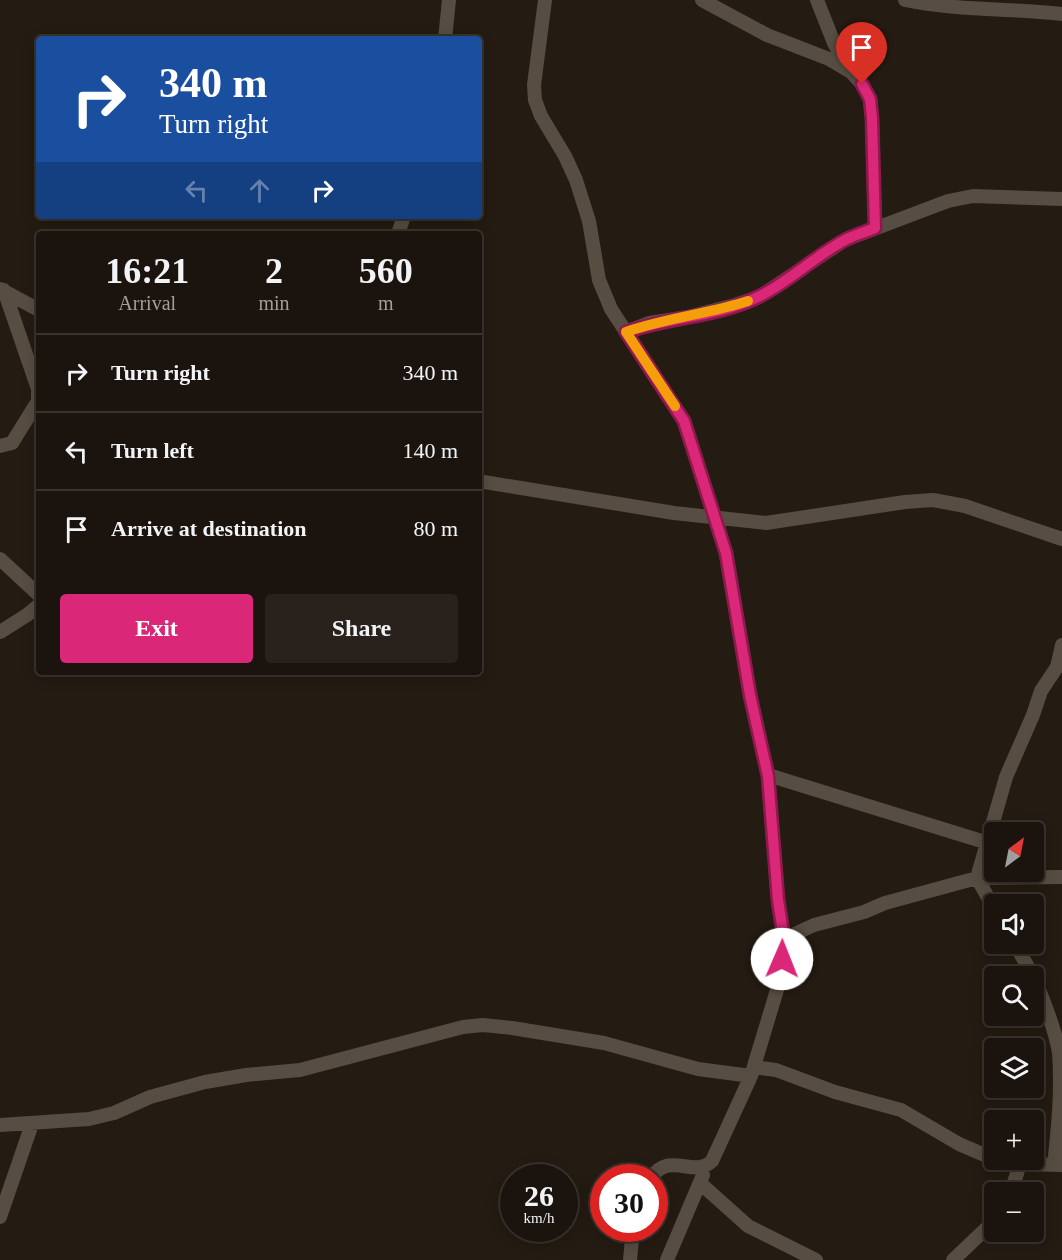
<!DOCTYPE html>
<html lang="en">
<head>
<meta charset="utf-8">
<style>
	:root { --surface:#1b140e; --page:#28211c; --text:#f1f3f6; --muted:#a09e9e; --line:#39332e; --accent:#db2777 }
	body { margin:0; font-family:"Times New Roman",serif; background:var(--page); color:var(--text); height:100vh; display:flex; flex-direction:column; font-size:22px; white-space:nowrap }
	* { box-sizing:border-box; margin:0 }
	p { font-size:20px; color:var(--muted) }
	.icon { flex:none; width:33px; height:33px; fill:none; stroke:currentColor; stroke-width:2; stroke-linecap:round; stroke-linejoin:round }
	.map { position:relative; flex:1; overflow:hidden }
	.drawer { position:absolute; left:36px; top:231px; width:446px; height:444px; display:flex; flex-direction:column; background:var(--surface); border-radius:6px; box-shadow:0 3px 15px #0003,0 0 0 2px var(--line) }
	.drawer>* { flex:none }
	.hud { position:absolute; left:36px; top:36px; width:446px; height:183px; border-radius:6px; box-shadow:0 3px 15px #0003,0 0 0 2px var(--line); background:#1a4fa0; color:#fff; overflow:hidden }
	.needle { width:39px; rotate:32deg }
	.tools { position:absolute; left:984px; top:822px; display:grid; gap:12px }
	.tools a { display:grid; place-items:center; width:60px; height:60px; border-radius:6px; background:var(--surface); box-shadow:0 3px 15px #0003,0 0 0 2px var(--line); font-size:30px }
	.speed { position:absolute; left:500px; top:1164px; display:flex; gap:12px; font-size:30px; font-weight:700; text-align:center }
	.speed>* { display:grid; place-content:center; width:78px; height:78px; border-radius:50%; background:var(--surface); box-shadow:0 3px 15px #0003,0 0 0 2px var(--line); line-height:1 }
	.speed small { font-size:15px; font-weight:400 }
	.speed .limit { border:9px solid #d22; background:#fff; color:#111 }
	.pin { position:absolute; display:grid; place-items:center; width:51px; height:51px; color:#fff; margin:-62px -26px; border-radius:50% 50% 50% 0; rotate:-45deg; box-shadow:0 0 6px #0007 }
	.pin .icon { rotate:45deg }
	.me { position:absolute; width:66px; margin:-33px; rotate:1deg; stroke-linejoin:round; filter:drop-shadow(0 0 4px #0008) }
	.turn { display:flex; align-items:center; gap:21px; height:126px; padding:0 24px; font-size:27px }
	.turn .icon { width:78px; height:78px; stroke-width:2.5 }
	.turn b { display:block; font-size:42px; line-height:51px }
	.lanes { display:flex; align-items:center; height:57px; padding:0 24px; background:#0003; justify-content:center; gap:30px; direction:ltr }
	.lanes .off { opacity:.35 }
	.eta { display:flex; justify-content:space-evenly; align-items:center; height:102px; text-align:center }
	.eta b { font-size:36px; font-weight:700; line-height:42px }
	.action { display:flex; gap:12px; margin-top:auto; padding:12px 24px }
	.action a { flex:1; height:69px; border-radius:6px; background:var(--accent); color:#fff; font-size:24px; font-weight:700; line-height:69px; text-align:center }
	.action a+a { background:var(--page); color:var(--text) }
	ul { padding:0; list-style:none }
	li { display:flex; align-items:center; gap:18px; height:78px; padding:0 24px; border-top:2px solid var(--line) }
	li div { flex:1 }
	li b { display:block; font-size:22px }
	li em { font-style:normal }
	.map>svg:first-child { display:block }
</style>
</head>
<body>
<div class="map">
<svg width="1062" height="1260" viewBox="0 0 1062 1260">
	<rect width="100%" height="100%" fill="#241b12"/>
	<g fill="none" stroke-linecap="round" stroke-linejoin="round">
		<path stroke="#574d42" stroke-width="14" d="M 545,0 L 534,85 L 535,100 L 541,116 L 565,156 L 576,180 L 589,221 L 599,280 L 611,309 L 684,421 L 726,553 L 750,695 L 768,775 L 778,900 L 784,939 L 780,980 L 751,1076 L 712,1161 C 693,1179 670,1150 651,1178
			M 702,0 L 767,35 L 829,59 L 851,72 L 862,84 L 870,99 L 872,118 L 875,228
			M 817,0 L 834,43 L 850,71
			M 905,0 C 957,11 1010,8 1062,14
			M 445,39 L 449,0
			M 398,234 L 404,216
			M 0,289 L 39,310
			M 626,332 L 649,323 L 688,317 L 735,305 L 759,297 L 845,240 L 948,201 L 973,196 L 1062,199
			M 0,446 L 12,443 L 38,401 L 38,389 L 4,290
			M 478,481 L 674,513 L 766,523 L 905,502 L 933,500 L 965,506 L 1062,539
			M 0,559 L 39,595
			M 0,632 L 27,615 L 39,605
			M 768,775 L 988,843
			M 994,908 L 977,878 L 1006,777 L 1033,715 L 1041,691 L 1057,667 L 1062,645
			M 784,939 L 814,925 L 864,912 L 885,903 L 977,878 L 1062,877
			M 1015,944 L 1033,976
			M 1034,978 C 1044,1001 1055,1028 1059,1053 C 1062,1091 1058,1128 1054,1165
			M 754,1067 L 776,1070 L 835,1092 L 901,1110 L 959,1144 L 994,1159
			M 0,1125 L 89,1119 L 114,1113 L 150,1097 L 205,1082 L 246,1075 L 300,1070 L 463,1027 L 483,1025 L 512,1028 L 604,1043 L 698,1069 L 751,1076
			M 997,1160 L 1020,1164 L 1062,1165
			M 700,1183 L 748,1226 L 816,1260
			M 1011,1192 L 1020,1164
			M 0,1217 L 32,1124
			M 630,1260 L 633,1228
			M 667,1260 L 703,1175
			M 953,1260 L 994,1221"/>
	</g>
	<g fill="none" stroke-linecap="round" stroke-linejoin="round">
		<defs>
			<path id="route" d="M 782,959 L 784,939 L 778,900 L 768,776 L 750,695 L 726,553 L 684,421 L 626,332 C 669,317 719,317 760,296 C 790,281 815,256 845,240 C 855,235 865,232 875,228 L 872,118 L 870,99 L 862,84"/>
		</defs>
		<use href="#route" stroke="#8e194d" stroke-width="15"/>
		<use href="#route" stroke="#db2777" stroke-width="10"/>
		<path stroke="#f59e0b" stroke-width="10" d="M 675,406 L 626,332 C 666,318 708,314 748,301"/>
	</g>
</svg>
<div class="tools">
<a><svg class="needle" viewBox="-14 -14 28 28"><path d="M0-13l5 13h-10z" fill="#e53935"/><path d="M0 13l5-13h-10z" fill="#a09e9e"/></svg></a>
<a><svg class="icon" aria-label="sound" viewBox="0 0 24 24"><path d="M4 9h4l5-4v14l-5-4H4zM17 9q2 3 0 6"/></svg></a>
<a><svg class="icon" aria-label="search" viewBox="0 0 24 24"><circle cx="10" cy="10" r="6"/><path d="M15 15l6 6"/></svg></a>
<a><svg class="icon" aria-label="layers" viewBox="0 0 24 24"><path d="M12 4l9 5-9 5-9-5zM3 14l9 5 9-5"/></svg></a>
<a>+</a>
<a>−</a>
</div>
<div class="speed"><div>26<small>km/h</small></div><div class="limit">30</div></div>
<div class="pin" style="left:862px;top:84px;background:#d93025"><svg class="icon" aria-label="arrive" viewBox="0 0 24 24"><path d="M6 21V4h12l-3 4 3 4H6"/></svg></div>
<svg class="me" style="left:782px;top:959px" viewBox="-20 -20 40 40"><circle r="19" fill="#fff"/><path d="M0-13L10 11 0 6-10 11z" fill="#db2777"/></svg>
<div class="hud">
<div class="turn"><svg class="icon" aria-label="right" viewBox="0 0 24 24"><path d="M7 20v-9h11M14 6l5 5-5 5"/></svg><div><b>340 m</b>Turn right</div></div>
<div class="lanes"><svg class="icon off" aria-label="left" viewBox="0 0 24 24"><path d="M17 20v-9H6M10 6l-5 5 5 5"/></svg><svg class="icon off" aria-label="ahead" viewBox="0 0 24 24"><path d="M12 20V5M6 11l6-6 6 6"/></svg><svg class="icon" aria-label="right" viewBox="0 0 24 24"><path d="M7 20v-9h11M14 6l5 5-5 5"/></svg></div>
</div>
<section class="drawer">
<div class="eta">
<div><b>16:21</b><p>Arrival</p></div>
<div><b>2</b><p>min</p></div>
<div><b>560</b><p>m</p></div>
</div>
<ul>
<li><svg class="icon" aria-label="right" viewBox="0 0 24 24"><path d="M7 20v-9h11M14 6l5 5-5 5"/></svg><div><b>Turn right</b></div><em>340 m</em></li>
<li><svg class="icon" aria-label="left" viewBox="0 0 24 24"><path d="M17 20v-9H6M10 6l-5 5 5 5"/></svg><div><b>Turn left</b></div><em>140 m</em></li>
<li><svg class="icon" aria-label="arrive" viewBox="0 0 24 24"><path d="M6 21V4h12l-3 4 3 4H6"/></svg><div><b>Arrive at destination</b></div><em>80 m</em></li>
</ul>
<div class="action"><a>Exit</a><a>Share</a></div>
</section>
</div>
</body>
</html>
